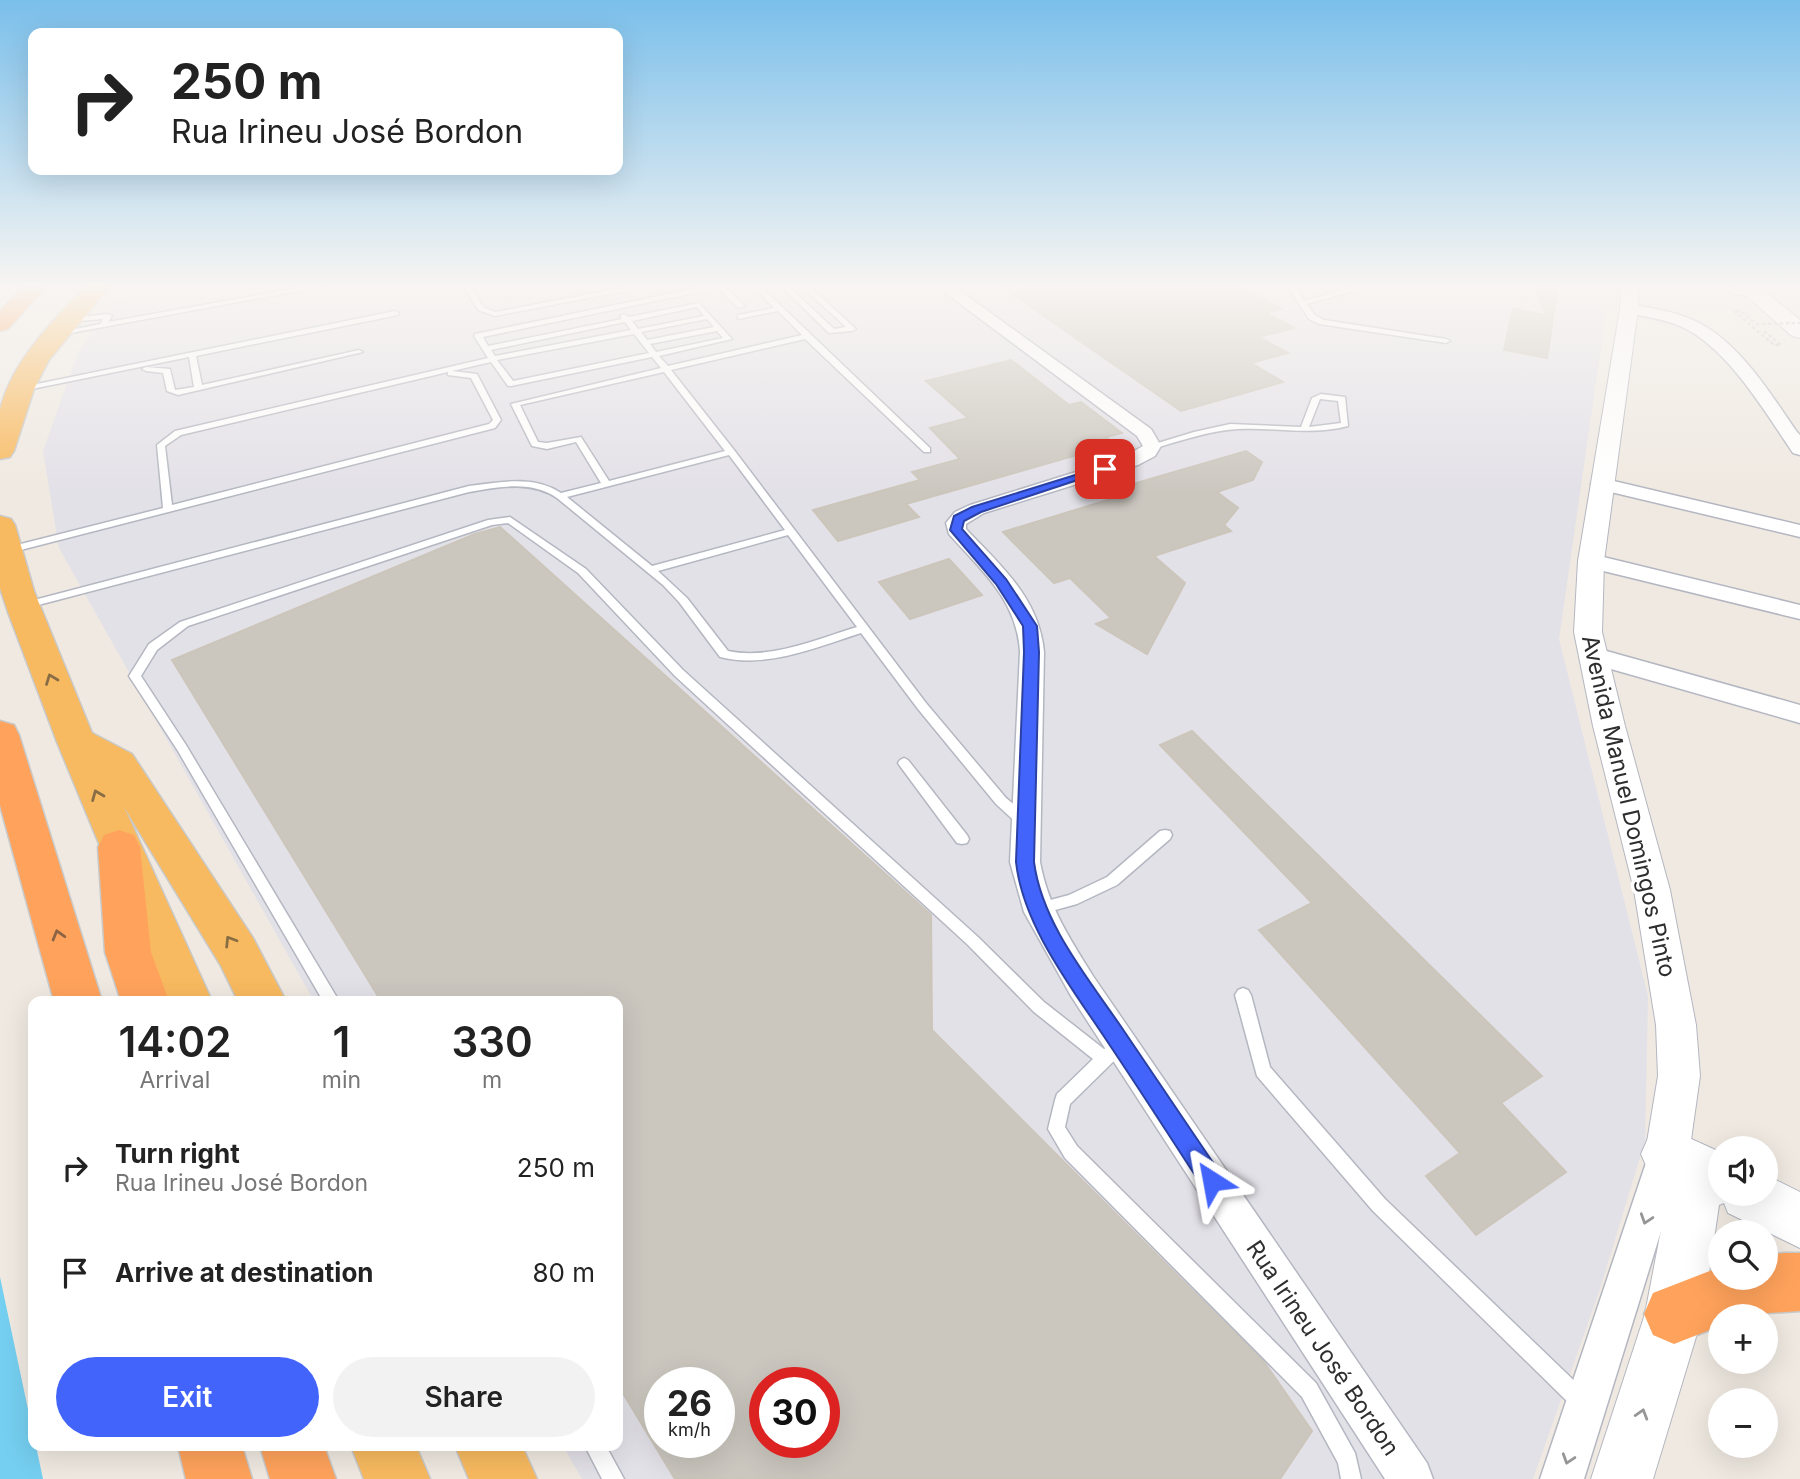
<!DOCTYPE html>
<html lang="en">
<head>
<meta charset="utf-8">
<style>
	:root { --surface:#fff; --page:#f2f2f2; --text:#222; --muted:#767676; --accent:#4264fb }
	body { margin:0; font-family:Inter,sans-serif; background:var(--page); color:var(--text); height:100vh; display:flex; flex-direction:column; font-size:26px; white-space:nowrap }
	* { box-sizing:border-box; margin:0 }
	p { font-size:23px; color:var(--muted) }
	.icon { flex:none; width:38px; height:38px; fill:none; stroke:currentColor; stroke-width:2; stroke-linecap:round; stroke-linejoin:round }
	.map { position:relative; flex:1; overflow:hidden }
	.sheet { position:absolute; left:28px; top:996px; width:595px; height:455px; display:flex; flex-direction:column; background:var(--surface); border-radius:14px; box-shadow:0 7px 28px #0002 }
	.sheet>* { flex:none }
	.top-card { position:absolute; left:28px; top:28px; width:595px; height:147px; border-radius:14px; box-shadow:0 7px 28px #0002; background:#fff; color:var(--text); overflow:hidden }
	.buttons { position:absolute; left:1708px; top:1136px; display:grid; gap:14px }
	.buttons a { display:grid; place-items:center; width:70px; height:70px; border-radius:50%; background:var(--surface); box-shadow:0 7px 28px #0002; font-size:35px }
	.speed { position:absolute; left:644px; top:1367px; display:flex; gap:14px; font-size:35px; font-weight:700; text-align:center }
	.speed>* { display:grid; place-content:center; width:91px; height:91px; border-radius:50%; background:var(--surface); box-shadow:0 7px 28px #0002; line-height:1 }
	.speed small { font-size:18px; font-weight:400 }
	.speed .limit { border:10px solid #d22; background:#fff; color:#111 }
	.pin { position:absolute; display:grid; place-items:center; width:60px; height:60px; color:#fff; margin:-30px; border-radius:14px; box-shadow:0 4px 10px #0006 }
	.me { position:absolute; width:77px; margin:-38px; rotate:326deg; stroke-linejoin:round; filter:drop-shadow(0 0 5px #0008) }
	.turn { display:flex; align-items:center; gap:24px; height:147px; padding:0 28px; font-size:32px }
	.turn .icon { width:91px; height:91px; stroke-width:2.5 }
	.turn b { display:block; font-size:49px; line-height:60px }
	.eta { display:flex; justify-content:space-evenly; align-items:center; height:119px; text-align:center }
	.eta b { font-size:42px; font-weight:600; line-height:49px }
	.action { display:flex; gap:14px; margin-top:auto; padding:14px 28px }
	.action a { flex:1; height:80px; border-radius:42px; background:var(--accent); color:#fff; font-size:28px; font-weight:600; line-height:80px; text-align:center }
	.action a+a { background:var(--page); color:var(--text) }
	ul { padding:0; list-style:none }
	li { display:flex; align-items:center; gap:21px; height:105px; padding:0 28px }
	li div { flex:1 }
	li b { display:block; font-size:26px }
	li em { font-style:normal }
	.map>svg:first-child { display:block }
</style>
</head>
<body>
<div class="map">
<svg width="1800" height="1479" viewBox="0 0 1800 1479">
	<rect width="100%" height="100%" fill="#efe9e1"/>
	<path fill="#e3e1e8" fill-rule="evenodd" d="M 131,285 L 1610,285 L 1559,639 L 1648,996 L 1645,1141 L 1600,1289 L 1533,1479 L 582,1479 L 563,1446 L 618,1446 L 618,1001 L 314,1001 L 59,548 L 43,451 L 79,350 ZM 660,1382 L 719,1382 L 719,1442 L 660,1442 ZM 765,1382 L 824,1382 L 824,1442 L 765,1442 Z"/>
	<path fill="#75cff0" d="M 0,1277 L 33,1433 L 33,1446 L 36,1446 L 43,1479 L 0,1479 Z"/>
	<path fill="#cbc7bf" stroke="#cbc5ba" stroke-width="2" fill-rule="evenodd" d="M 999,285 L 1236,285 L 1281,309 L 1266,313 L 1294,328 L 1259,337 L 1288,353 L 1251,363 L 1283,382 L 1181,411 Z
		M 1534,285 L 1558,285 L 1547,358 L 1504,350 L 1513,309 L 1546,315 Z
		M 1011,360 L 1069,405 L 1081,402 L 1122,433 L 1106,437 L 1115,444 L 906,504 L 919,517 L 838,541 L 813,510 L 920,480 L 912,472 L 960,459 L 930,428 L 968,418 L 926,381 Z
		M 1246,451 L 1262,462 L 1253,480 L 1217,492 L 1238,508 L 1224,525 L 1231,531 L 1154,556 L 1185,583 L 1147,654 L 1096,624 L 1111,618 L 1070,578 L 1054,583 L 1003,532 L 1124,495 L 1116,489 Z
		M 500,527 L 931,915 L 932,1030 L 1264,1362 L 1312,1431 L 1280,1479 L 675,1479 L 618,1385 L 618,1001 L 381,1001 L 172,660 L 475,534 ZM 660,1382 L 719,1382 L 719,1442 L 660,1442 ZM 765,1382 L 824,1382 L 824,1442 L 765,1442 Z
		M 949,559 L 982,595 L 910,619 L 879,582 Z
		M 1192,731 L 1542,1076 L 1501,1103 L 1566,1172 L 1476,1235 L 1426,1176 L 1460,1153 L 1259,930 L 1312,903 L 1160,745 Z"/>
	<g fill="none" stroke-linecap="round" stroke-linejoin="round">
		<defs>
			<path id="service" d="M 314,285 L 331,285 L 60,335 L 56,333 L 100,324 L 103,319 L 66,322 L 66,318 L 69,318 L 108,314 L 112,316 L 108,322 Z
				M 463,285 L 470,285 L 483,307 L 495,312 L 638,285 L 655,285 L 495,316 L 478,310 Z
				M 711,285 L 726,285 L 725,287 L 745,306 L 738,308 L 718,288 L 483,337 L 488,346 L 622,319 L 620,316 L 624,314 L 629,317 L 699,303 L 732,339 L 659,356 L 668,366 L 802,335 L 778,311 L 738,319 L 738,315 L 774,308 L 752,285 L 759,285 L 930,448 L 930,452 L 924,452 L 805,339 L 671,370 L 734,450 L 926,703 L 1006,798 L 1030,818 L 1032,822 L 1030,826 L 1020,826 L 996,804 L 918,709 L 861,633 C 817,647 767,669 720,657 L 679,602 L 663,585 L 557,498 C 530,480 499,487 469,492 L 23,609 L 18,606 L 19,604 L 469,486 C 500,482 534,475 561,493 L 601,483 L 576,442 L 547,449 L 532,446 L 511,404 L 661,368 L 652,357 L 511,386 L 508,386 L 491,362 L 452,371 L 477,374 L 501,420 L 495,428 L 9,553 L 5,554 L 0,551 L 1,549 L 163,508 L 157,445 L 175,431 L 488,358 L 474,336 L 475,334 ZM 697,307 L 704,316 L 638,329 L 632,321 ZM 707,319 L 714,327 L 647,340 L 641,332 ZM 625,322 L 631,330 L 495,356 L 491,350 ZM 717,331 L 723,338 L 656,352 L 650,344 ZM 634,334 L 649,353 L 513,381 L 497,360 ZM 448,372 L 448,375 L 471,378 L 493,420 L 489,424 L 172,505 L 165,446 L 181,435 ZM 664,372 L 725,451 L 609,481 L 581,437 L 547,443 L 538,442 L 520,405 ZM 729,455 L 785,530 L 652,566 L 567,497 ZM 788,535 L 857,627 C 817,639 770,660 728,651 L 687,598 L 658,571 Z
				M 780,285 L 787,285 L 834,329 L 846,327 L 800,285 L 808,285 L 856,329 L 852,331 L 829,333 Z
				M 1287,285 L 1294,285 L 1304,301 L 1361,285 L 1374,285 L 1307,304 L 1315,315 L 1324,320 L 1446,339 L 1450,341 L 1446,343 L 1319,324 L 1309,319 Z
				M 1727,287 C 1730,287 1757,294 1761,296 L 1757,298 L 1736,294 L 1727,289 Z
				M 395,311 L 399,313 L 398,315 L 196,356 L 202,385 L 359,350 L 363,352 L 178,395 L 167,391 L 163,373 L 146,371 L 142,369 L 146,367 L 170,369 L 175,390 L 194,387 L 189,357 L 22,391 L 18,389 L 22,387 Z
				M 1321,394 L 1345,397 L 1348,426 C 1311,436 1276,427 1238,429 C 1208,431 1180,441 1152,449 L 1148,446 L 1194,432 L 1230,424 L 1301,427 L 1312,398 ZM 1320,399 L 1338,401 L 1341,423 L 1309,427 Z
				M 510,517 L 586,569 L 683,670 L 978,937 L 1044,1002 L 1104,1049 L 1111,1046 L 1117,1048 L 1119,1053 L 1117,1058 L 1070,1104 L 1065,1127 L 1077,1146 L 1316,1383 L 1355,1453 L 1361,1479 L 1341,1479 L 1338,1463 L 1302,1397 L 1065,1158 L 1048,1129 L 1055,1100 L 1057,1094 L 1093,1059 L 1034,1012 L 968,945 L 675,676 L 578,573 L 508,523 L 492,525 L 188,626 L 157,650 L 141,676 L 186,745 L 339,1001 L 323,1001 L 178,751 L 129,676 L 149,644 L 180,622 L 488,520 Z
				M 904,758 L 908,760 L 967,835 L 969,839 L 967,843 L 962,844 L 957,843 L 900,766 L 898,763 L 900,760 Z
				M 1165,830 L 1170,831 L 1172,835 L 1170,839 L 1117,885 L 1077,904 L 1037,915 L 1032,913 L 1030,909 L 1032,905 L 1069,895 L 1107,877 L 1160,831 Z
				M 1243,988 L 1248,990 L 1251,995 L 1270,1067 L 1385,1199 L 1589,1395 L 1592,1402 L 1589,1409 L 1582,1412 L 1575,1409 L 1373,1211 L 1257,1076 L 1235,995 L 1238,990 Z
				M 585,1446 L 606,1446 L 624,1479 L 602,1479 Z"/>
			<path id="minor" d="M 935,285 L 952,285 L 1151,429 L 1161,446 L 1155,456 L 1138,465 L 984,513 L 966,524 L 966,529 C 1001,566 1039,598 1044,652 L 1040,862 C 1048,906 1070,939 1093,976 L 1427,1463 L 1433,1479 L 1385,1479 L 1071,996 L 1024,912 L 1010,862 L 1020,652 C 1017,600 982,571 949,534 L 946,523 L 955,512 L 970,505 L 1124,457 L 1143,446 L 1137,436 Z
				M 1629,304 C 1650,308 1673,311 1693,320 C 1738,340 1770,393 1797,432 L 1800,435 L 1800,455 L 1793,453 C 1765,412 1728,348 1682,327 C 1663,318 1643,317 1624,312 L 1621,309 Z
				M 1601,478 L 1800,525 L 1800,537 L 1594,488 L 1591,484 L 1594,480 Z
				M 1591,554 L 1800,605 L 1800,619 L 1583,566 L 1580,561 L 1583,556 Z
				M 1592,647 L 1800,705 L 1800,723 L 1583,661 L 1580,655 L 1583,649 Z
				M 1667,1136 L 1680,1141 L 1685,1154 L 1584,1479 L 1540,1479 L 1649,1154 L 1654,1141 Z"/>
			<path id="tertiary" d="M 1621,285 L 1639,285 L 1638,309 L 1604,561 L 1602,632 L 1625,726 L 1670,890 L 1696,1025 L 1700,1076 L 1689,1154 L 1683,1170 L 1667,1176 L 1651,1170 L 1645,1154 L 1658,1076 L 1656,1025 L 1634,890 L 1593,726 L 1574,632 L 1578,561 L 1620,309 Z"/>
			<path id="secondary" d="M 1734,285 L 1757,285 L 1800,320 L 1800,338 L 1792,336 Z
				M 1667,1128 L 1720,1152 L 1720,1194 L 1766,1194 L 1766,1175 L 1800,1192 L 1800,1248 L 1728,1213 L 1724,1203 L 1719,1205 L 1703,1314 L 1653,1479 L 1591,1479 L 1645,1314 L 1670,1183 L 1649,1172 L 1641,1154 L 1649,1136 Z"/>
			<path id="trunk" d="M 87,285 L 111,285 L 49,360 L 34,389 L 14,451 L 10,457 L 0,459 C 0,444 0,425 0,410 C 11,362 54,319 87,285 Z
				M 0,516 L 11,519 L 15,525 L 34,591 L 92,733 L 132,754 L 253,938 L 286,1001 L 238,1001 L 221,966 L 124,807 L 212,1001 L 164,1001 L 57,742 L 8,612 L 0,588 Z
				M 351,1446 L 416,1446 L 430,1479 L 364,1479 Z
				M 455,1446 L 522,1446 L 537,1479 L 469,1479 Z"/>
			<path id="motorway" d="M 24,285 L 48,285 L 8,329 L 0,331 L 0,311 Z
				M 0,721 L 14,725 L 19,735 L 102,1001 L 54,1001 L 0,805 Z
				M 119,830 L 134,835 L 140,847 L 151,952 L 169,1001 L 121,1001 L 105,952 L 98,847 L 104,835 Z
				M 1784,1253 L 1800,1253 L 1800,1311 L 1720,1316 L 1720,1326 L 1674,1344 L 1653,1335 L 1644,1314 L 1653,1293 L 1720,1267 L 1720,1278 L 1766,1278 L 1766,1255 Z
				M 178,1446 L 242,1446 L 252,1479 L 186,1479 Z
				M 260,1446 L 324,1446 L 336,1479 L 270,1479 Z"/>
		</defs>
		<use href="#service" stroke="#b4b7c1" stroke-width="3"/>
		<use href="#minor" stroke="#b4b7c1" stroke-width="3"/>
		<use href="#tertiary" stroke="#b4b7c1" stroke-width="2"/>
		<use href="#secondary" stroke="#b4b7c1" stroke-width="2"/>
		<use href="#trunk" stroke="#c9c9c9" stroke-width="3"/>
		<use href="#motorway" stroke="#c9c9c9" stroke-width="3"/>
		<use href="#service" fill="#fff" fill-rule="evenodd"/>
		<use href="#minor" fill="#fff" fill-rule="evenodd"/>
		<use href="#tertiary" fill="#fff" fill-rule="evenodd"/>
		<use href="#secondary" fill="#fff" fill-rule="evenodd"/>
		<use href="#trunk" fill="#f8ba60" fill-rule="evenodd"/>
		<use href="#motorway" fill="#ffa35c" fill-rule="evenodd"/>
		<path stroke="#c9c9c9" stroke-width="2.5" stroke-dasharray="3.5 2.5" stroke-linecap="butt" d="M 1764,331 L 1781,345 L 1774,345 L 1734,311 L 1741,311 L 1756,324 L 1800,323"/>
	</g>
	<defs><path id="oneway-chevron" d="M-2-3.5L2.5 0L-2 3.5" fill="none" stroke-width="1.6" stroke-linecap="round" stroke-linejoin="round" transform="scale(1.75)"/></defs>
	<g stroke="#896d44">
		<use href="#oneway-chevron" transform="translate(51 679) rotate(-111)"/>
		<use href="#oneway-chevron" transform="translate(97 795) rotate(-112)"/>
		<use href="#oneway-chevron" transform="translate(230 941) rotate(-122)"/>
	</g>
	<use stroke="#8c6343" href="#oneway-chevron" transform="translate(58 935) rotate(-106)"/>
	<g stroke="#969696">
		<use href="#oneway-chevron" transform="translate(1646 1219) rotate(108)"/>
		<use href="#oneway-chevron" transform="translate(1642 1414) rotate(-73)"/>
		<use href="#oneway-chevron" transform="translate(1568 1459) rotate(108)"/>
	</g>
	<linearGradient id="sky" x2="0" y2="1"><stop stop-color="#7abfeb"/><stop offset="0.58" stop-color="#f8f5f2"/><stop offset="1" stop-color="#f8f5f2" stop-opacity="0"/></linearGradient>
	<rect width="1800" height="493" fill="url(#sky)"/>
	<path fill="#4264fb" stroke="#2b41a3" stroke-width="2" d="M 1101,467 L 1111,469 L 981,512 L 964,521 L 962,529 L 1006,579 L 1037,626 L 1039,652 L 1034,862 C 1042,924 1089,979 1124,1031 C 1156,1078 1188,1126 1220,1173 L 1224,1181 L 1220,1189 L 1212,1192 L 1204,1189 C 1172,1140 1140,1090 1107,1041 C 1072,988 1023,926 1016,862 L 1024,652 L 1023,626 L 996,584 L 950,530 L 954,516 L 972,507 Z"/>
	<g text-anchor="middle" stroke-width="7" stroke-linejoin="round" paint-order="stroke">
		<g font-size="23" fill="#2e2e2e" stroke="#fff">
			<text transform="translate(1629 806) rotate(77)" y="8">Avenida Manuel Domingos Pinto</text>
			<text transform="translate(1323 1348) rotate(56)" y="8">Rua Irineu José Bordon</text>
		</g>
	</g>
</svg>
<div class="buttons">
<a><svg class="icon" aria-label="sound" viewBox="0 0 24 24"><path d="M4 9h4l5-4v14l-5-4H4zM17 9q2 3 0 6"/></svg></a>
<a><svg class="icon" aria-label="search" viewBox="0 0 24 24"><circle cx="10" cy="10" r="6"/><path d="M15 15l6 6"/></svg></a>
<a>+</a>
<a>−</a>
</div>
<div class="speed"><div>26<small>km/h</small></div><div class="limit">30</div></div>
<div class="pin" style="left:1105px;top:469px;background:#d93025"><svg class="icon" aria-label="arrive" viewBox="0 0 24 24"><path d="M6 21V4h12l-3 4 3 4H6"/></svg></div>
<svg class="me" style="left:1212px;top:1181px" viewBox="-20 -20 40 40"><path d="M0-17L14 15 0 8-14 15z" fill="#4264fb" stroke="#fff" stroke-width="4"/></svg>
<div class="top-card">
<div class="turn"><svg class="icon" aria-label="right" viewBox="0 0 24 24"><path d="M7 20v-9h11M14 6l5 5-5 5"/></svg><div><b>250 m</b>Rua Irineu José Bordon</div></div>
</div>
<section class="sheet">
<div class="eta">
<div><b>14:02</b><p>Arrival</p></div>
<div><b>1</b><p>min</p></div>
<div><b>330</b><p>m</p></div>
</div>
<ul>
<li><svg class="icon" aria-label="right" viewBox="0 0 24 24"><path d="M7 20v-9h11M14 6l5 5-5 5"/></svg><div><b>Turn right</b><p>Rua Irineu José Bordon</p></div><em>250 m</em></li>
<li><svg class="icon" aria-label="arrive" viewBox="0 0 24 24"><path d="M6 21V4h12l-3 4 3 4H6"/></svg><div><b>Arrive at destination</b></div><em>80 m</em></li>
</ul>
<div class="action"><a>Exit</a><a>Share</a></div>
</section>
</div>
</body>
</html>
